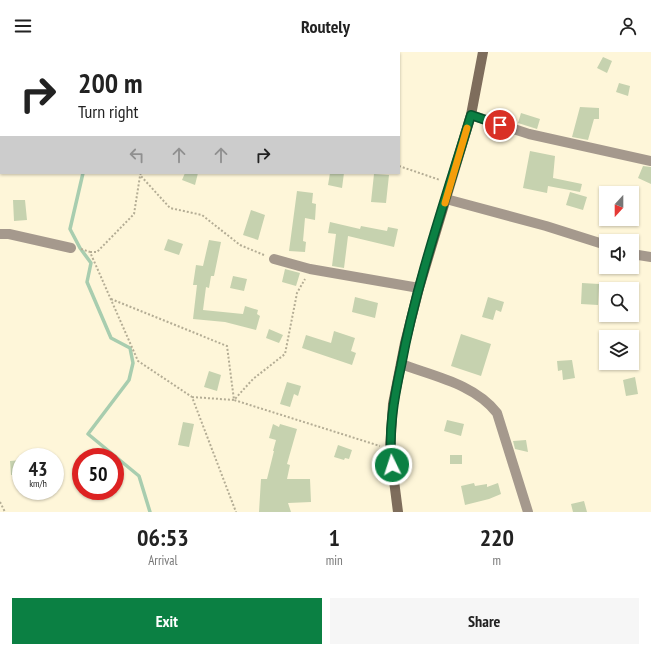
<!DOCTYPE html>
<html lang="en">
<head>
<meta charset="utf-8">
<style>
	:root { --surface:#fff; --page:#f6f6f6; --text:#222; --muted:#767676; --accent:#0b8043 }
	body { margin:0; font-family:"PT Sans Narrow",sans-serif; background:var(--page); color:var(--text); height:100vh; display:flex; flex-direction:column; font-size:15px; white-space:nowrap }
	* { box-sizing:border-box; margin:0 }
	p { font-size:13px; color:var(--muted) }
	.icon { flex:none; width:22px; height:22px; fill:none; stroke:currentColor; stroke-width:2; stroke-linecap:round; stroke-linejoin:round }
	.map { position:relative; height:460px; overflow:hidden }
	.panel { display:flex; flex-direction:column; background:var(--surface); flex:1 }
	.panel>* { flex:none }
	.guide { position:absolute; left:0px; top:0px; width:400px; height:122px; box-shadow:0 1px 3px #0004; background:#fff; color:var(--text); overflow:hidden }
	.needle { width:26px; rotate:201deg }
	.fabs { position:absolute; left:599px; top:134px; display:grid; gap:8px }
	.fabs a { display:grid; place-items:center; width:40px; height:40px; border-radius:0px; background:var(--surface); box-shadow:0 1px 3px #0004; font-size:20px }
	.speed { position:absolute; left:12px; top:396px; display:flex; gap:8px; font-size:20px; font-weight:700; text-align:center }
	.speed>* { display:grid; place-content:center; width:52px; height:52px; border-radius:50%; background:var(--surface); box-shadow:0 1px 3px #0004; line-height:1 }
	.speed small { font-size:10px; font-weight:400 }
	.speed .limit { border:6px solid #d22; background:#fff; color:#111 }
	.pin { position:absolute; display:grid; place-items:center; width:34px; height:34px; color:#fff; margin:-17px; border:2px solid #fff; border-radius:50%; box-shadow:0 1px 4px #0007 }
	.me { position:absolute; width:44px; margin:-22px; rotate:356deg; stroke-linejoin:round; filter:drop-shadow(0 0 3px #0008) }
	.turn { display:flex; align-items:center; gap:14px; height:84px; padding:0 12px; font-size:18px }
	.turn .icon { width:52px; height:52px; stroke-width:2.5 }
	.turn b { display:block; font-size:28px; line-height:34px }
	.lanes { display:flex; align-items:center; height:38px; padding:0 12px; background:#0003; justify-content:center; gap:20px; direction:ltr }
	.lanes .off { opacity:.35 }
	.eta { display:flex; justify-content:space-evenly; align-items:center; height:68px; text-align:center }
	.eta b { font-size:24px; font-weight:700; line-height:28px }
	.action { display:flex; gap:8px; margin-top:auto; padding:8px 12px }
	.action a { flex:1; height:46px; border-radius:0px; background:var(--accent); color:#fff; font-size:16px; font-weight:700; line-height:46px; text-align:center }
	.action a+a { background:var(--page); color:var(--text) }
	header { display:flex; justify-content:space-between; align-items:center; height:52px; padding:0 12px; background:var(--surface); font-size:18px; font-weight:700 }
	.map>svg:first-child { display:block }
</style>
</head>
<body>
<header><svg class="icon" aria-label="menu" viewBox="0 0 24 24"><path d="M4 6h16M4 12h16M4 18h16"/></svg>Routely<svg class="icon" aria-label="person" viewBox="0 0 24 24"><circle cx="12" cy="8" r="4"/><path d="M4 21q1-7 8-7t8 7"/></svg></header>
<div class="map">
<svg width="651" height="460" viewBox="0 0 651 460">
	<rect width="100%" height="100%" fill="#fef6d9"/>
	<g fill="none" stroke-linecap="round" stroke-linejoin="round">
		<path stroke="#a8cdaf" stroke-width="3.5" d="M 137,0 L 138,1
			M 83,121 L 70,177 L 80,196 L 91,211 L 87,230 L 111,286 L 130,296 L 133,311 L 129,328 L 88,382 L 139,424 L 150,460"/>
	</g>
	<path fill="#c6d2af" d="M 603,5 L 612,9 L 607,21 L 597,16 Z
		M 619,31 L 630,34 L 628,44 L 616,40 Z
		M 580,55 L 599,56 L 599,67 L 594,67 L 588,88 L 572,85 Z
		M 521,61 L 540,67 L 537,77 L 518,71 Z
		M 530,99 L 555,104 L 553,126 L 582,132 L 580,140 L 548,134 L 547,141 L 523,136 Z
		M 643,114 L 651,115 L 651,132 L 638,126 Z
		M 185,121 L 198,121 L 195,133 L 182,128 Z
		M 330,121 L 344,121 L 342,136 L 328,133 Z
		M 374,122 L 389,123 L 386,151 L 371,150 Z
		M 297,139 L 313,141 L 312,151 L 316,152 L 315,168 L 305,166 L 303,189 L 306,190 L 305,200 L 289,199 Z
		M 570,140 L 587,145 L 583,158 L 566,153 Z
		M 13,148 L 25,148 L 27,168 L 14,169 Z
		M 251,158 L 265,163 L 258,188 L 243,183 Z
		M 330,170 L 360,177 L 361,174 L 387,179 L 388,175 L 398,177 L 394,195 L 348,184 L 344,216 L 332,214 L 336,182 L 328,181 Z
		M 168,187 L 183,192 L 179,203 L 164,198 Z
		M 209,188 L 221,190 L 214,224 L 211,224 L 209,236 L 206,235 L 203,258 L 243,262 L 245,254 L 258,258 L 257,262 L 260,264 L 256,278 L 225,270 L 193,267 L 197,233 L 193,233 L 196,213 L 203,214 Z
		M 285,217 L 300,221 L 296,234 L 282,230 Z
		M 233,224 L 247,227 L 244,239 L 230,236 Z
		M 582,231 L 599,232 L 598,253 L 581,252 Z
		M 355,245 L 378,251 L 375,266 L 352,260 Z
		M 488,245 L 504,250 L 501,260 L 496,258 L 493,268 L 482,265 Z
		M 269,277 L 283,283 L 279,291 L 266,286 Z
		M 334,279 L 355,286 L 351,299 L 356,301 L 352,313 L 302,296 L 306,283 L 331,291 Z
		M 461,282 L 491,292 L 481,324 L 451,314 Z
		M 572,308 L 575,326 L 563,328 L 562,318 L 558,319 L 557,309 Z
		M 209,319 L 221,323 L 217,339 L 204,335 Z
		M 635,325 L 638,342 L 626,344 L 623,328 Z
		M 287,330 L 301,334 L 298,344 L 294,342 L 290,355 L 280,352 Z
		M 447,368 L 464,372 L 461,384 L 444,379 Z
		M 183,370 L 194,372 L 189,395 L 178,393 Z
		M 273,372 L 279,375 L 280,372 L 297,377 L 287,412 L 290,413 L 287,427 L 310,427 L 311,450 L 288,451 L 291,460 L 259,460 L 261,427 L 267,427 L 274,399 L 273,399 L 276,388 L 269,386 Z
		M 526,388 L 528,400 L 515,397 L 513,389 Z
		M 338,393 L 352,398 L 349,407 L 345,406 L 344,408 L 334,405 Z
		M 450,403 L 462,403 L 462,412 L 450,412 Z
		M 21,408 L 21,422 L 11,423 L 10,409 Z
		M 474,431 L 475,434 L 487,432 L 487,435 L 498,431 L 501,442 L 489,447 L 465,453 L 461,434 Z
		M 584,449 L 587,460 L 573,460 L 571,452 Z"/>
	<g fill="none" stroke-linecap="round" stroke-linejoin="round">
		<path stroke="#b4ad95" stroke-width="2" stroke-dasharray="2 2" stroke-linecap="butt" d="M 179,0 L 179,1
			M 261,0 L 261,1
			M 298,1 L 299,0
			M 399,114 L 440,128
			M 141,121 L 140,123 L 170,156 L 202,163 L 240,193 L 264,203
			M 81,197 L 90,200 L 138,309 L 192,345 L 236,460
			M 90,200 L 97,200 L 134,162 L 140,124
			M 111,247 L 227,294 L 234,348 L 380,394
			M 192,345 L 234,348 L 253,327 L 285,302 L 297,241 L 305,227
			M 0,450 L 5,460"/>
		<path stroke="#a5998d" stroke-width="10" d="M 471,63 L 529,82 L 651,109
			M 446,147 L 546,174 L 606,193
			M 0,182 L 9,182 L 71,196
			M 632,202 L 651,205
			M 274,207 L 310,217 L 419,236
			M 401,312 C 433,324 475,332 497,361 L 528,460"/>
		<path stroke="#7e6d5c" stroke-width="10" d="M 398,460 L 390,397 L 393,352 L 405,291 L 419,236 L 471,63 L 483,0"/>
	</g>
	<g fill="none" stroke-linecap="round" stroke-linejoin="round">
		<defs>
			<path id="route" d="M 392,413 C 388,379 394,346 401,314 C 417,228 446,146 471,63 L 500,73"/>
		</defs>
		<use href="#route" stroke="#07532c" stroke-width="10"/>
		<use href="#route" stroke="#0b8043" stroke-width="7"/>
		<path stroke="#f59e0b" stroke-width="7" d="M 445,151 L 467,76"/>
	</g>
</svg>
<div class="fabs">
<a><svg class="needle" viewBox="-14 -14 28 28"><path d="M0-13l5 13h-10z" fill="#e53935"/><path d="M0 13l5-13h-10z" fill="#767676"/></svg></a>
<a><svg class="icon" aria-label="sound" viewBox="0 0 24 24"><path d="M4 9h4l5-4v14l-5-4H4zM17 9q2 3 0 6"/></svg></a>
<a><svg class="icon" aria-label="search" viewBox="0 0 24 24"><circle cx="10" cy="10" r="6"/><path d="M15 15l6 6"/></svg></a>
<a><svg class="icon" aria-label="layers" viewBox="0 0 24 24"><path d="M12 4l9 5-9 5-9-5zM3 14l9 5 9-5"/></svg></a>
</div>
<div class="speed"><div>43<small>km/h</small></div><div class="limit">50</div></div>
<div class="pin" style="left:500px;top:73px;background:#d93025"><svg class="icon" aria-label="arrive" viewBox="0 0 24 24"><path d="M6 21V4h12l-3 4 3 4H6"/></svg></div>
<svg class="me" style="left:392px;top:413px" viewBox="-20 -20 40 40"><circle r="17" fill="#0b8043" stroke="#fff" stroke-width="3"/><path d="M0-11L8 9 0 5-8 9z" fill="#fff"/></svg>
<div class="guide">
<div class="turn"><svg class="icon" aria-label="right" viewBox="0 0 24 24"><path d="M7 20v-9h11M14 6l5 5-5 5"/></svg><div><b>200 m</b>Turn right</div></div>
<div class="lanes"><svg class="icon off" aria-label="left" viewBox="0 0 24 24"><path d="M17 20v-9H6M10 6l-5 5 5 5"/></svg><svg class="icon off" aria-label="ahead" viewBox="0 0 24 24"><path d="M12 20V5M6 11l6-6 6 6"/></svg><svg class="icon off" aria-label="ahead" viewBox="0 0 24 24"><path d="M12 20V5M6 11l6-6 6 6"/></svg><svg class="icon" aria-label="right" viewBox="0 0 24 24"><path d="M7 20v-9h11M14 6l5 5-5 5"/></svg></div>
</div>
</div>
<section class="panel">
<div class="eta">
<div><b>06:53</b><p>Arrival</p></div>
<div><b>1</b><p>min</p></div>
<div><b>220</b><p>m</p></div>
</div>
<div class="action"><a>Exit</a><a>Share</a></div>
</section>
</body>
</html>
